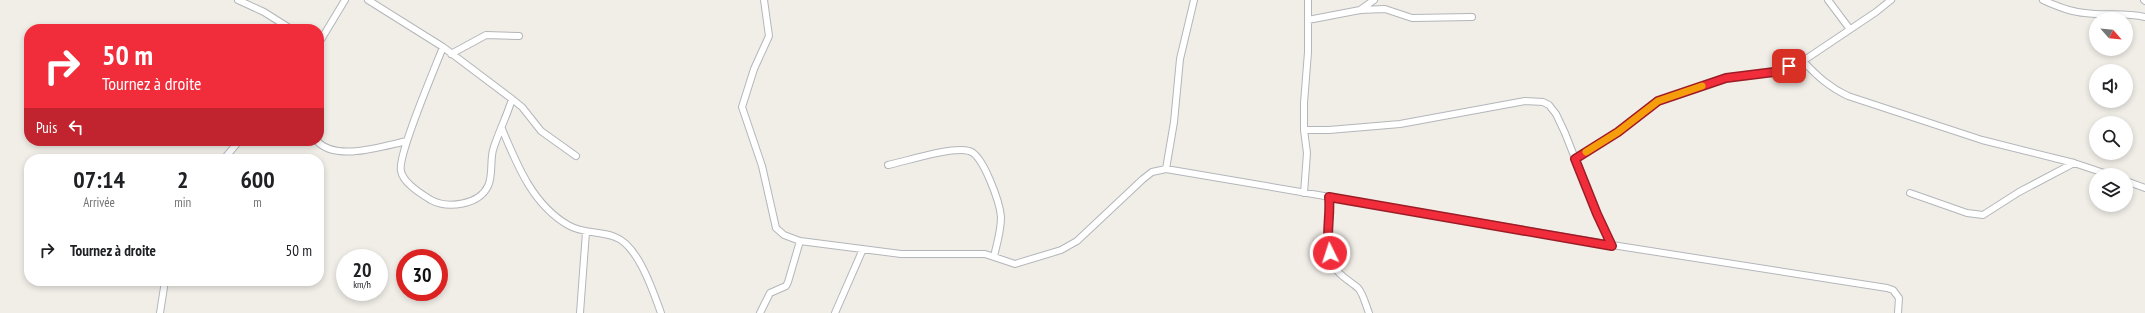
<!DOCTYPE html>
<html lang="fr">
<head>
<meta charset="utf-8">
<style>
	:root { --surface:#fff; --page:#f6f6f6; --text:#202124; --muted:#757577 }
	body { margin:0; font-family:"PT Sans Narrow",sans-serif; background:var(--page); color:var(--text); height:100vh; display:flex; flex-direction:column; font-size:15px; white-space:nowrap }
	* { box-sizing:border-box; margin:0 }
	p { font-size:13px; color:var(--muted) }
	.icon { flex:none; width:22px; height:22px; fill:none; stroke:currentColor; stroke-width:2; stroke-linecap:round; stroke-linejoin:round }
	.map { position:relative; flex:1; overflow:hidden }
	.side { position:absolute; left:24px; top:154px; width:300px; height:132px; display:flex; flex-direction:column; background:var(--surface); border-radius:16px; box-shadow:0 2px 6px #0003 }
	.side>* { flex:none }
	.hud { position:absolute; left:24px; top:24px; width:300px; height:122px; border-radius:16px; box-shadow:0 2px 6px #0003; background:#f22d3b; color:#fff; overflow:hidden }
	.needle { width:26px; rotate:117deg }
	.fabs { position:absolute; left:2089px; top:12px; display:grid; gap:8px }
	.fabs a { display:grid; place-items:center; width:44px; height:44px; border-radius:50%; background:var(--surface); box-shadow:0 2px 6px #0003; font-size:20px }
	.speed { position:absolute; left:336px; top:249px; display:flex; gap:8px; font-size:20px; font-weight:700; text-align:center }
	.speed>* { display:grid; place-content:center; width:52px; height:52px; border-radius:50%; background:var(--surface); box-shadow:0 2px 6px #0003; line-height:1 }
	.speed small { font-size:10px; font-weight:400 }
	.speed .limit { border:6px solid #d22; background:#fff; color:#111 }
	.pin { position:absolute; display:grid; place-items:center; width:34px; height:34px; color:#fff; margin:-17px; border-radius:8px; box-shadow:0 2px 6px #0006 }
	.me { position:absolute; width:44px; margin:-22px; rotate:356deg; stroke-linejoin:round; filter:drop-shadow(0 0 3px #0008) }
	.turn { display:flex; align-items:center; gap:14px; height:84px; padding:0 12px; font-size:18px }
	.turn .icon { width:52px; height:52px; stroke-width:2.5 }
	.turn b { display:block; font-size:28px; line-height:34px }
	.then { display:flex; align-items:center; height:38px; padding:0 12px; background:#0003; gap:8px; font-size:15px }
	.eta { display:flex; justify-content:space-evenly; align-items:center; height:68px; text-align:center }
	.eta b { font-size:24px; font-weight:600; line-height:28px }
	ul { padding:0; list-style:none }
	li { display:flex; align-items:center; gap:12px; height:56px; padding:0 12px }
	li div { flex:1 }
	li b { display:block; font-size:15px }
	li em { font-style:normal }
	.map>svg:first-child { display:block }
</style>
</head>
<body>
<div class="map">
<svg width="2145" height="313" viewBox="0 0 2145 313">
	<rect width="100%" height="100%" fill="#f1eee8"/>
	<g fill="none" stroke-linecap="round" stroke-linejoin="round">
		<defs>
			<path id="minor" d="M 238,0 L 264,12 L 291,29
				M 368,0 L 443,47 L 512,99 L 522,107 L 541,131 L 576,156
				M 764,0 L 769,36 L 754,69 L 742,107 L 762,166 L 776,228 L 784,235 L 800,241 L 901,254 L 985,254 L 1015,264 L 1061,250 L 1077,241 L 1143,179 L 1152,172 L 1166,169 L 1612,245 L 1887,288 L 1893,290 L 1899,298 L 1898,313
				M 1828,0 L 1849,28
				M 2043,0 C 2056,6 2070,12 2085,13 C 2105,16 2125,12 2145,17
				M 2144,0 L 2145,1
				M 1360,10 L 1374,0
				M 1308,20 L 1360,10 L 1385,9 L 1412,18 L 1472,17
				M 319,43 L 345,0
				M 443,47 C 435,68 397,156 401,171 C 403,183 421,194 431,200 C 448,209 479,205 488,186 C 493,176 490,161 493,150 C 498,133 507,116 512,99
				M 451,54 L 486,35 L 519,36
				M 1803,61 C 1817,76 1829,87 1848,96 L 1982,140 L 2074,163 L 2110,175
				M 502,129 C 517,165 533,205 568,225 C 583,234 600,231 615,237 C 638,245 653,291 661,313
				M 1304,130 L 1329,130 L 1400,124 L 1525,101 L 1543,102 L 1549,105 L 1556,114 L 1565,133 L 1597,214 L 1612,245
				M 317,141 C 336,162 383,146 407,141
				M 224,159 L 239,141
				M 1575,159 L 1618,132 L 1658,101 L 1726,78 L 1774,72 L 1803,61 L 1876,12 L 1891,0
				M 888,165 C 907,161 952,146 969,151 C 983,154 1000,203 1001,217 C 1001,231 997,244 994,256
				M 1166,169 L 1174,122 L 1180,59 L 1194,0
				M 2126,181 L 2145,188
				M 1304,193 L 1307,153 L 1304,130 L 1304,103 L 1308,52 L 1308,0
				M 1910,193 L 1967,213 L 1983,215 L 2019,192 L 2074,163
				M 1329,197 C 1331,219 1324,241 1332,262 C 1337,275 1349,280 1358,288 C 1363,293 1366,306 1369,313
				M 160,313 L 165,281
				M 580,313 L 586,232
				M 760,313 L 770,293 L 786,286 L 788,282 L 800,241
				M 835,313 L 863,249"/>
		</defs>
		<use href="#minor" stroke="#b3b6ba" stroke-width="8"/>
		<use href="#minor" stroke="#fff" stroke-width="6"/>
	</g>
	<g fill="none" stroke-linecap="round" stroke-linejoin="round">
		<defs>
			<path id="route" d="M 1330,253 C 1325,236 1331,216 1329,197 L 1612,246 L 1597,214 L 1575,159 L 1618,132 L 1658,101 L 1726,78 L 1774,72 L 1789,66"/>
		</defs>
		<use href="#route" stroke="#9d1d26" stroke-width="10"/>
		<use href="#route" stroke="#f22d3b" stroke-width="7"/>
		<path stroke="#f59e0b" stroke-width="7" d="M 1586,152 L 1618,132 L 1658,101 L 1702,86"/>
	</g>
</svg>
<div class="fabs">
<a><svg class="needle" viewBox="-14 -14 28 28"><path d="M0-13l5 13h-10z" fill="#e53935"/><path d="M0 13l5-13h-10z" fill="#757577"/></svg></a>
<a><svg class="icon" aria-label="sound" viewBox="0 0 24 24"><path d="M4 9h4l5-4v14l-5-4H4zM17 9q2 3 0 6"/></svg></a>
<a><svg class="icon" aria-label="search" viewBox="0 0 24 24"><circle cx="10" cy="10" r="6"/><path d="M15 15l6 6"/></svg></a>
<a><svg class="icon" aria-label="layers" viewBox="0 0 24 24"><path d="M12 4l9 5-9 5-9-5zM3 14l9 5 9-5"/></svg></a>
</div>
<div class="speed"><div>20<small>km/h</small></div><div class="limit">30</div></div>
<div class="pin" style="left:1789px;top:66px;background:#d93025"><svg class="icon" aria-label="arrive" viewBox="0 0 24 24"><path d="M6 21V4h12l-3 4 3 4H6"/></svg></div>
<svg class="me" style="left:1330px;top:253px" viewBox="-20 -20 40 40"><circle r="17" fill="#f22d3b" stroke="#fff" stroke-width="3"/><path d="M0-11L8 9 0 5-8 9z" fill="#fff"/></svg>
<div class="hud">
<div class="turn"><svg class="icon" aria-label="right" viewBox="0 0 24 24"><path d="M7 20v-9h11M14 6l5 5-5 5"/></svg><div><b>50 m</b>Tournez à droite</div></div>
<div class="then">Puis<svg class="icon" aria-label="left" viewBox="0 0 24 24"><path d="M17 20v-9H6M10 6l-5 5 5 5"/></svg></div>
</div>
<section class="side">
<div class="eta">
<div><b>07:14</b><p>Arrivée</p></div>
<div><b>2</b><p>min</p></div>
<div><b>600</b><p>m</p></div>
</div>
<ul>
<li><svg class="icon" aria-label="right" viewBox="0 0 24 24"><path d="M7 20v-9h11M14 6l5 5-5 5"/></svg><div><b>Tournez à droite</b></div><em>50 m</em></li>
</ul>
</section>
</div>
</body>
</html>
